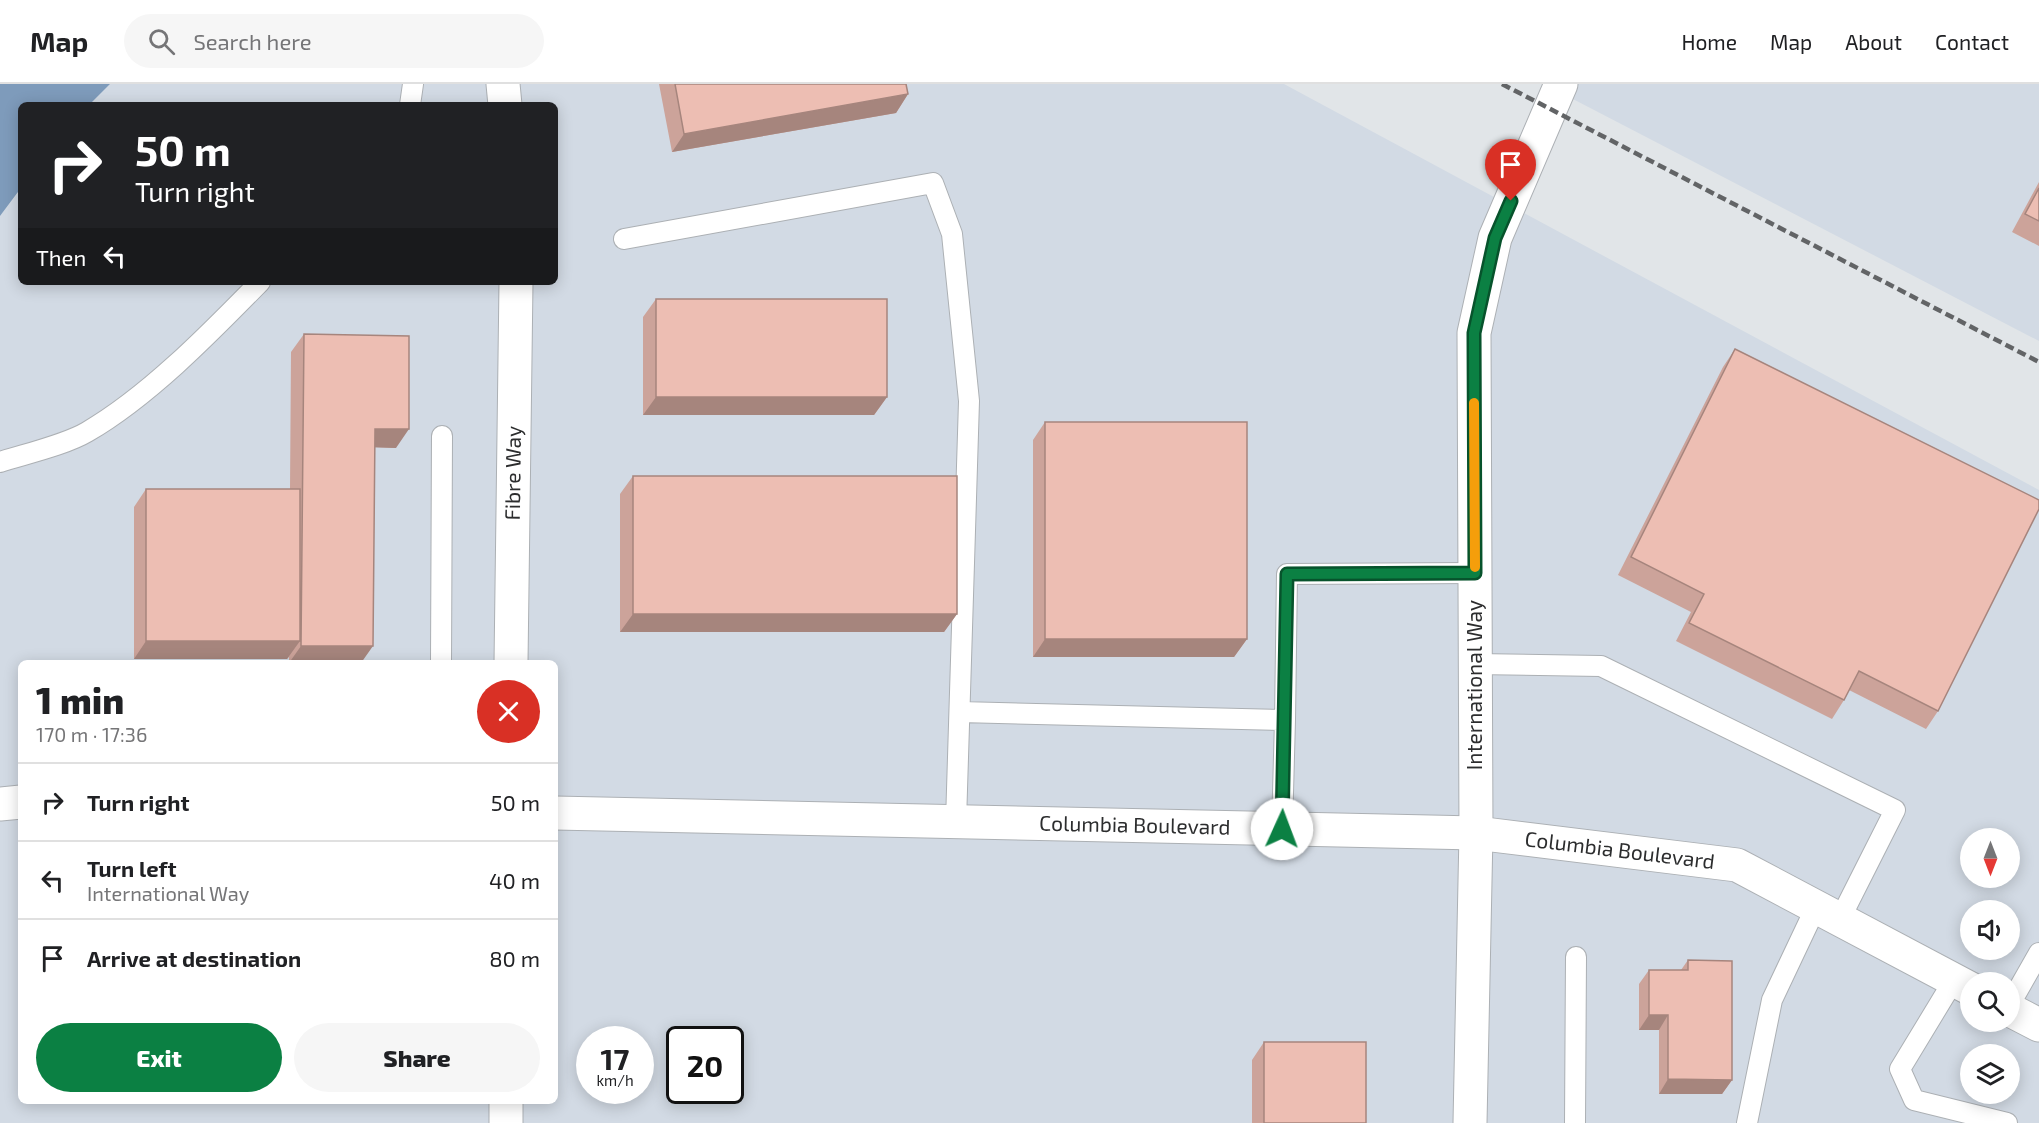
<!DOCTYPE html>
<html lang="en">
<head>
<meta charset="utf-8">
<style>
	:root { --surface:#fff; --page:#f6f6f6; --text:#202124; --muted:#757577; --line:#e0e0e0; --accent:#0b8043 }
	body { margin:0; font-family:"Exo 2",sans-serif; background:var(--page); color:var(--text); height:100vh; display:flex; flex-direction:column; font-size:22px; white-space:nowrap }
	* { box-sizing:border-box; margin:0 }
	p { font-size:20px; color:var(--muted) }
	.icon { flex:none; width:33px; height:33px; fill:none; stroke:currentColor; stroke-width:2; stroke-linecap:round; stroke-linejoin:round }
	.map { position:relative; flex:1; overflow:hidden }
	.side { position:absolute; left:18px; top:576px; width:540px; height:444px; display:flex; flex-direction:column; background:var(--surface); border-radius:9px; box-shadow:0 3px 15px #0003 }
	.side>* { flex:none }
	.hud { position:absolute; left:18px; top:18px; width:540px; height:183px; border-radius:9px; box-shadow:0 3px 15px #0003; background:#202124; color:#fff; overflow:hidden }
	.needle { width:39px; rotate:180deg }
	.fabs { position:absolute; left:1960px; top:744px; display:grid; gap:12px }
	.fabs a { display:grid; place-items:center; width:60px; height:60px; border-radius:50%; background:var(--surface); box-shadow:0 3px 15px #0003; font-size:30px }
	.speed { position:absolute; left:576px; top:942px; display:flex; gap:12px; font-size:30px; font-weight:700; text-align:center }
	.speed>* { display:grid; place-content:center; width:78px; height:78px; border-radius:50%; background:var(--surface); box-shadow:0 3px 15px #0003; line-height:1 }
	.speed small { font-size:15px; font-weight:400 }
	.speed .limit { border:3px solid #111; border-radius:9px; background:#fff; color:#111 }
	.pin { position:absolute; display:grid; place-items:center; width:51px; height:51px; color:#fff; margin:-62px -26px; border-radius:50% 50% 50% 0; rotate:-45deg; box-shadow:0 0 6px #0007 }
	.pin .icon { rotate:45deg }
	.me { position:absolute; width:66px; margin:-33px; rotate:2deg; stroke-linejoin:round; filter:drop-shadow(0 0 4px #0008) }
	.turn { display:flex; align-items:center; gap:21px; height:126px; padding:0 18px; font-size:27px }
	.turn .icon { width:78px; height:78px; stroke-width:2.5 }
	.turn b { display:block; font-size:42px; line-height:51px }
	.then { display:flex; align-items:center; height:57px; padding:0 18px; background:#0003; gap:12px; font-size:22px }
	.round { display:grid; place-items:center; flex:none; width:63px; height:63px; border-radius:32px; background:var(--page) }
	.overview { display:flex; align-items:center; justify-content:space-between; height:102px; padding:0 18px }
	h1 { font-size:36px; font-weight:800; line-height:45px }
	.cta { display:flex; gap:12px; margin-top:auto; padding:12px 18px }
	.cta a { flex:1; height:69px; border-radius:36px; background:var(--accent); color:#fff; font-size:24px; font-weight:800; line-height:69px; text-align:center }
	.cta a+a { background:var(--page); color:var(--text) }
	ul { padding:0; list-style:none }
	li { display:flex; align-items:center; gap:18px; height:78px; padding:0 18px; border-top:2px solid var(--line) }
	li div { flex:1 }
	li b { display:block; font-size:22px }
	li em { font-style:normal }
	header { display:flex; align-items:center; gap:36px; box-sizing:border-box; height:84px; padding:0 30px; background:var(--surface); border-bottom:2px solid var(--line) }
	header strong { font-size:28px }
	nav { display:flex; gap:33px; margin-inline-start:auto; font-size:21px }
	.search { width:420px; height:54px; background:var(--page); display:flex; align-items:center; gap:15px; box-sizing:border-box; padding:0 21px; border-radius:33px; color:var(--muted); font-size:22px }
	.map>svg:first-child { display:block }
</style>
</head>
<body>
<header>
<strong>Map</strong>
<div class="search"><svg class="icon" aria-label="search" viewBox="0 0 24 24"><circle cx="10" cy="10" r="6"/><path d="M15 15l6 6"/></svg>Search here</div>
<nav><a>Home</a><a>Map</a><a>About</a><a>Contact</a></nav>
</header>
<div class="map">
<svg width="2039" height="1039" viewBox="0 0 2039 1039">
	<rect width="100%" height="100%" fill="#e1e5e8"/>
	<path fill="#d2dae4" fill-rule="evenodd" d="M 110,0 L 1284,0 L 2039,406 L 2039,1039 L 0,1039 L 0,132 L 21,105 L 21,198 L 555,198 L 555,21 L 89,21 ZM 21,579 L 555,579 L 555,1017 L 21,1017 ZM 1971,754 L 2010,754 L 2010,794 L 1971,794 ZM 1971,826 L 2010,826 L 2010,866 L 1971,866 ZM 1971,898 L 2010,898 L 2010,938 L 1971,938 ZM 590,956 L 640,956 L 640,1006 L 590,1006 ZM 680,956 L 730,956 L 730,1006 L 680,1006 ZM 1971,970 L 2010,970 L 2010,1010 L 1971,1010 Z
		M 1544,0 L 2039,0 L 2039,257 Z"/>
	<path fill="#7e9bbb" d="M 0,0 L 110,0 L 89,21 L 21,21 L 21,104 L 0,132 Z"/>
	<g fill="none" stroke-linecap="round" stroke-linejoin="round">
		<defs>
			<path id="lane" d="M 410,21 L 413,0
				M 624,155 L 933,99 L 952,150 L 969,317 L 956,738
				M 0,378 C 25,370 65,361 87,348 C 149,312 210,249 260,198
				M 441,579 L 442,352
				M 1475,580 L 1601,582 L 1895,726 L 1840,835
				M 960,628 L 1285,636 L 1282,745
				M 1285,636 L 1287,490 L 1475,489
				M 1954,896 L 1900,985 L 1914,1016 L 2007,1039
				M 2010,920 L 2039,869
				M 1575,1039 L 1576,873
				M 1747,1039 L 1772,916 L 1816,823"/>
			<path id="street" d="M 503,0 L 505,21
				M 1470,1039 L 1476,749 L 1474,249 L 1495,154 L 1561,0"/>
			<g id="secondary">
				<path id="s1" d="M 511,579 L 516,198"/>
				<path d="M 0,720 L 21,718"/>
				<path id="s2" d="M 555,729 L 1476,749 L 1737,781 L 1971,905"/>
				<path d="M 2010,926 L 2039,941"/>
				<path d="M 506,1039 L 506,1017"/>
			</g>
		</defs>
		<use href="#lane" stroke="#acb0b4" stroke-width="22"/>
		<use href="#street" stroke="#acb0b4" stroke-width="35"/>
		<use href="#secondary" stroke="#acb0b4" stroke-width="35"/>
		<use href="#lane" stroke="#fff" stroke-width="20"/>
		<use href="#street" stroke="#fff" stroke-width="33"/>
		<use href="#secondary" stroke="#fff" stroke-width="33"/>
		<path stroke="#626466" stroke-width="4.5" stroke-dasharray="9 4.5" stroke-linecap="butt" d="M 1502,0 L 2039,278"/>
	</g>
	<path fill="#cca39a" d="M 659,0 L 906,0 L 908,10 L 896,29 L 672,68 Z
		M 2039,98 L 2039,162 L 2012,148 Z
		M 656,215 L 887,313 L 874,331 L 643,331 L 643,233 Z
		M 304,250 L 396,364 L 375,363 L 361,579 L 289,579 L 289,573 L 287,575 L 134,575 L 134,423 L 146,405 L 290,405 L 291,268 Z
		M 1735,265 L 1938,627 L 1926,645 L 1849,606 L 1844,616 L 1832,635 L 1676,557 L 1691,528 L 1618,491 L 1723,283 Z
		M 1045,338 L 1247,555 L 1234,573 L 1033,573 L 1033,356 Z
		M 633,392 L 957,530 L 944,548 L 620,548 L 620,410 Z
		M 1688,876 L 1732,996 L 1722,1010 L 1659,1010 L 1659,946 L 1639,946 L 1639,900 L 1649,886 L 1681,886 Z
		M 1264,958 L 1366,1039 L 1252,1039 L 1252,976 Z"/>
	<path fill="#a6857d" d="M 908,10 L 896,29 L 672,68 L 684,50 Z
		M 656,313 L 887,313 L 874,331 L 643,331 Z
		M 375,345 L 409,345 L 396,364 L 362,363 Z
		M 633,530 L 957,530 L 944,548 L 620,548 Z
		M 1045,555 L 1247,555 L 1234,573 L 1033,573 Z
		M 146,557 L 300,557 L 287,575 L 134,575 Z
		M 301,562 L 373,562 L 361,579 L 289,579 Z
		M 1649,931 L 1668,931 L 1659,946 L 1639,946 Z
		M 1668,995 L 1732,996 L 1722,1010 L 1659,1010 Z"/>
	<path fill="#edbeb3" stroke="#a6857d" stroke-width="1.5" d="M 675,0 L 906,0 L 908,10 L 684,50 Z
		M 2039,104 L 2039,137 L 2025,130 Z
		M 656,215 L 887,215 L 887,313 L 656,313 Z
		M 304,250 L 409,252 L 409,345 L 375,345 L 373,562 L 301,562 Z
		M 1735,265 L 2039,416 L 2039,425 L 1938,627 L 1859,587 L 1844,616 L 1689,539 L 1704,510 L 1631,473 Z
		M 1045,338 L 1247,338 L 1247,555 L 1045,555 Z
		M 633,392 L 957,392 L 957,530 L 633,530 Z
		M 146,405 L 300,405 L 300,557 L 146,557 Z
		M 1688,876 L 1732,877 L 1732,996 L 1668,995 L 1668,931 L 1649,931 L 1649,886 L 1688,886 Z
		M 1264,958 L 1366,958 L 1366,1039 L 1264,1039 Z"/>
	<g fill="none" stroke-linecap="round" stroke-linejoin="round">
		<defs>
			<path id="route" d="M 1282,745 L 1287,490 L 1475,489 L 1474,249 L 1495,154 L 1511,117"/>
		</defs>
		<use href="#route" stroke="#07532c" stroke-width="15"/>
		<use href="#route" stroke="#0b8043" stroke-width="10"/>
		<path stroke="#f59e0b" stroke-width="10" d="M 1474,319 L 1475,483"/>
	</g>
	<g text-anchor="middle" stroke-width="4.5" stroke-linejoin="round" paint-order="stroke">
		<g font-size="21" fill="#2c2d2e" stroke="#fff">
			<text dy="7" stroke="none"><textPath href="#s1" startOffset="190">Fibre Way</textPath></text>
			<text transform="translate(1475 601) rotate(-90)" y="7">International Way</text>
			<text dy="7" stroke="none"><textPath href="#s2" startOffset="580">Columbia Boulevard</textPath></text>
			<text dy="7" stroke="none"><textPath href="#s2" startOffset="1066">Columbia Boulevard</textPath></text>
		</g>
	</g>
</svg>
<div class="fabs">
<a><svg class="needle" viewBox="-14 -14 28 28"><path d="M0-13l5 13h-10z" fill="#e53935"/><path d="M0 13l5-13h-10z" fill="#757577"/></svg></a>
<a><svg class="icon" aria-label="sound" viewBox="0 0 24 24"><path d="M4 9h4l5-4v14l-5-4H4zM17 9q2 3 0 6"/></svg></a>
<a><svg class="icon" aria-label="search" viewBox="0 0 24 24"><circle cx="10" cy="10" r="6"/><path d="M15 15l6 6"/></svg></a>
<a><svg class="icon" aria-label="layers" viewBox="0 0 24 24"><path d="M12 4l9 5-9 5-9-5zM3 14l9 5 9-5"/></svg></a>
</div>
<div class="speed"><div>17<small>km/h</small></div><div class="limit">20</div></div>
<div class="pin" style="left:1511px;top:117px;background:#d93025"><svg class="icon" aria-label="arrive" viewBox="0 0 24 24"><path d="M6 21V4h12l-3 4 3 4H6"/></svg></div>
<svg class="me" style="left:1282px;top:745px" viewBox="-20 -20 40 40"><circle r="19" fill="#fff"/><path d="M0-13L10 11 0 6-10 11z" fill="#0b8043"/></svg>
<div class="hud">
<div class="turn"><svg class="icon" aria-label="right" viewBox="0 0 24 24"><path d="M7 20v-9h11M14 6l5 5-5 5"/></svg><div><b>50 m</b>Turn right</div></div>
<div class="then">Then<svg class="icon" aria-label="left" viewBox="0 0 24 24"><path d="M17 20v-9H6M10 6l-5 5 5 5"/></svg></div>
</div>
<section class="side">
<div class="overview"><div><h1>1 min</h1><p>170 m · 17:36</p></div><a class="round" style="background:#d93025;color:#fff"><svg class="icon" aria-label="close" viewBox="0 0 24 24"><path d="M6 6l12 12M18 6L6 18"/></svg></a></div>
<ul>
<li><svg class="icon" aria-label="right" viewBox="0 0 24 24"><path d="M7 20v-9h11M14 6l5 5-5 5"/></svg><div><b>Turn right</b></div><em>50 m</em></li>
<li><svg class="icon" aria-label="left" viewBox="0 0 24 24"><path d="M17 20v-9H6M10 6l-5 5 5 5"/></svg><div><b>Turn left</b><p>International Way</p></div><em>40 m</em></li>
<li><svg class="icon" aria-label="arrive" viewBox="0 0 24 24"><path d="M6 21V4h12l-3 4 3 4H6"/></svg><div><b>Arrive at destination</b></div><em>80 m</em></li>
</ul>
<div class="cta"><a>Exit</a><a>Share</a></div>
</section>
</div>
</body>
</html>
